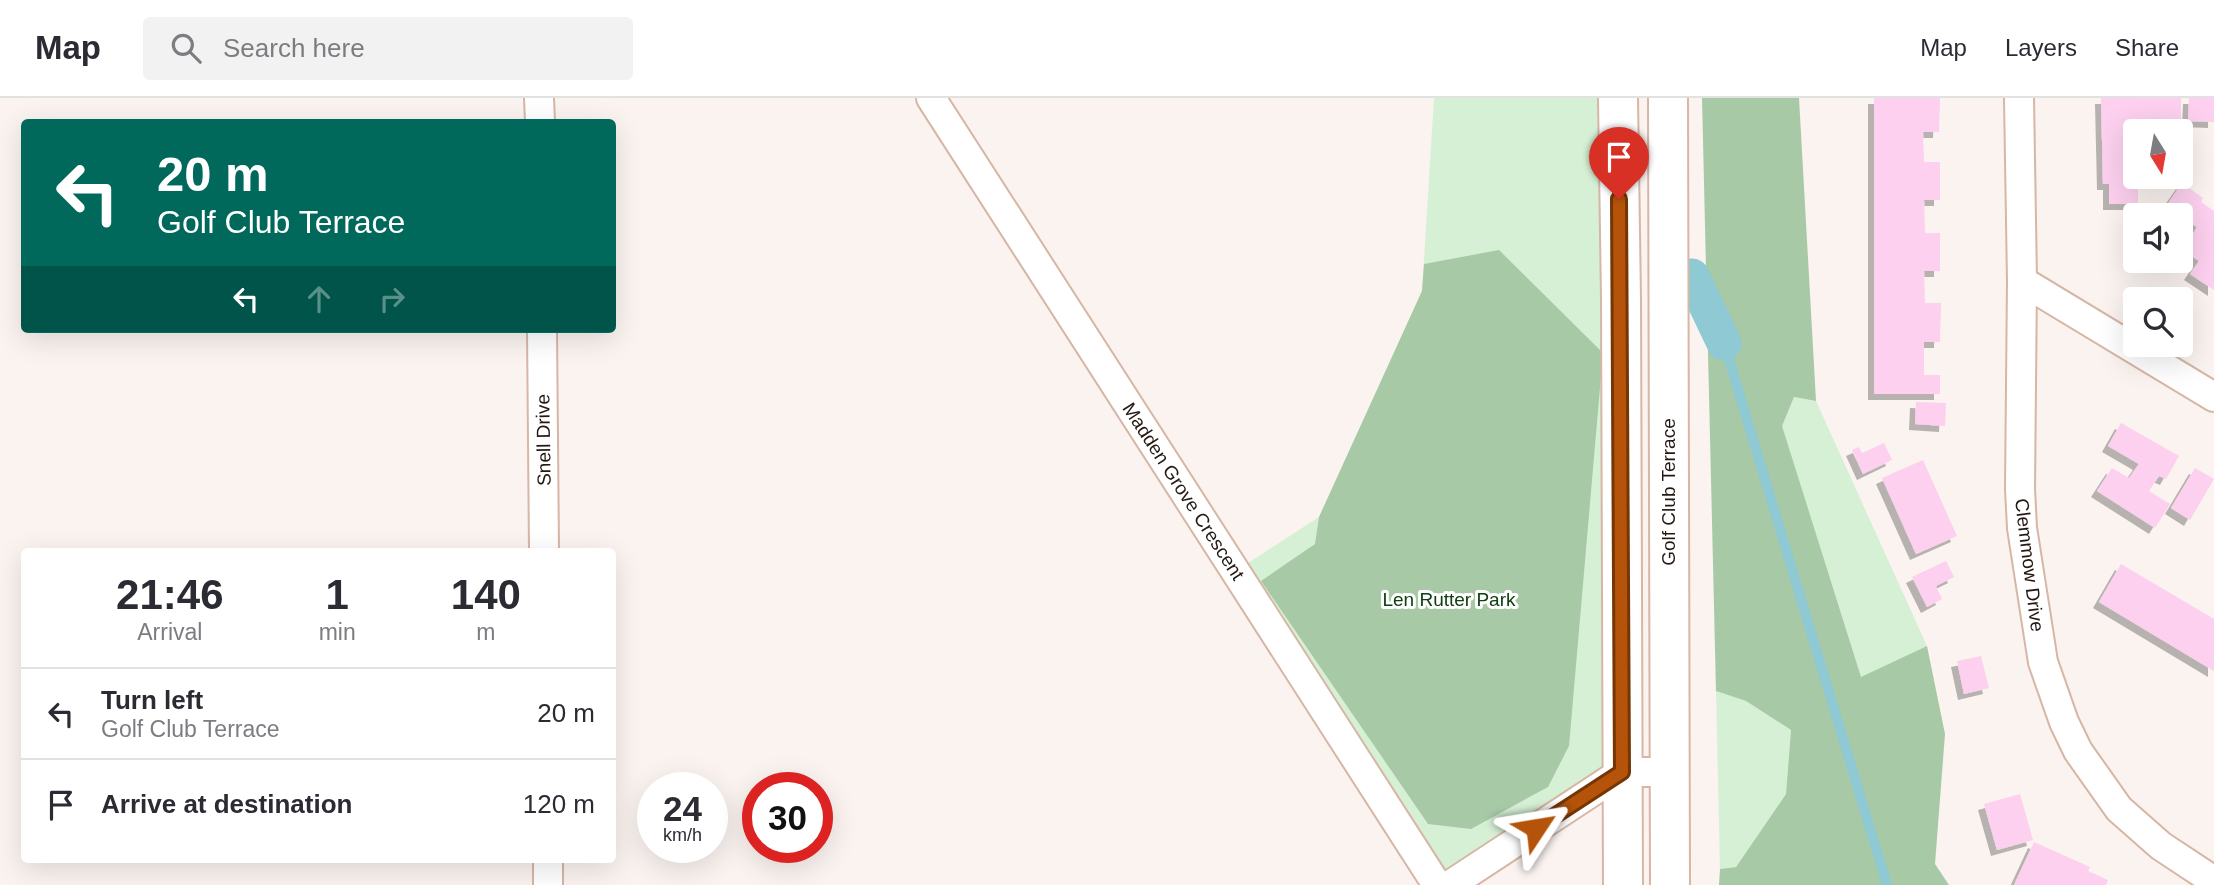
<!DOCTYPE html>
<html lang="en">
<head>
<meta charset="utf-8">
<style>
	:root { --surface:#fff; --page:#f2f2f3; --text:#2b2b33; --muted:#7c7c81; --line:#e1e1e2 }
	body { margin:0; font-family:Arial,sans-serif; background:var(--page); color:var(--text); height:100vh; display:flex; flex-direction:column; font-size:26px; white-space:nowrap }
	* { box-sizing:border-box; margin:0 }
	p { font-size:23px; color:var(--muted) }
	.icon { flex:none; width:38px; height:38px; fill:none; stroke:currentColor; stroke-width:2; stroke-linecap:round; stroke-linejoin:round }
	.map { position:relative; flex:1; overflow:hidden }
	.drawer { position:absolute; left:21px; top:450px; width:595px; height:315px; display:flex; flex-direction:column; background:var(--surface); border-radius:7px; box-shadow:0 7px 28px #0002 }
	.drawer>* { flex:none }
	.guide { position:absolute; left:21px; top:21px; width:595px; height:214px; border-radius:7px; box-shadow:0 7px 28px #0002; background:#00695c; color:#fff; overflow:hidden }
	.needle { width:46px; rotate:169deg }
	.controls { position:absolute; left:2123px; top:21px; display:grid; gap:14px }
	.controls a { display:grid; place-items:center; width:70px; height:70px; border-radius:7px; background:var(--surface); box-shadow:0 7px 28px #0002; font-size:35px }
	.speed { position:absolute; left:637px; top:674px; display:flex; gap:14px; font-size:35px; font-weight:700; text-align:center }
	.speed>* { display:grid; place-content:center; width:91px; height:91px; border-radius:50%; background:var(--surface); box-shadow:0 7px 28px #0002; line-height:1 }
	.speed small { font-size:18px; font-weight:400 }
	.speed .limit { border:10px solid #d22; background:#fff; color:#111 }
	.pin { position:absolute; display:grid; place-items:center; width:60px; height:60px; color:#fff; margin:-72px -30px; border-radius:50% 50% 50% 0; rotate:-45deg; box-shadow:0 0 7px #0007 }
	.pin .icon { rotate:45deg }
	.me { position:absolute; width:77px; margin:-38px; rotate:57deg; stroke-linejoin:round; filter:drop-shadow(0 0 5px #0008) }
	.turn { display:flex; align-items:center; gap:24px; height:147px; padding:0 21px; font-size:32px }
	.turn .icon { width:91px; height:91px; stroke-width:2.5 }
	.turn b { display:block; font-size:49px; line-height:60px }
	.lanes { display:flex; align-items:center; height:66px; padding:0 21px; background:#0003; justify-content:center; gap:35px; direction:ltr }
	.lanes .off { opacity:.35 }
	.eta { display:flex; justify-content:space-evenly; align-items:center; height:119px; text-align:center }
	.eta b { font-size:42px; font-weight:700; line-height:49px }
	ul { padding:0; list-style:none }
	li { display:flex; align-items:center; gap:21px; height:91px; padding:0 21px; border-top:2px solid var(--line) }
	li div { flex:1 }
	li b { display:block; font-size:26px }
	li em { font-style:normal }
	header { display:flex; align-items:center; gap:42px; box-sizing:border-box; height:98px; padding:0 35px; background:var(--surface); border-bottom:2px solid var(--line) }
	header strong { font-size:33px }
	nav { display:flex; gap:38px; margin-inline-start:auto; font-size:24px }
	.search { width:490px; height:63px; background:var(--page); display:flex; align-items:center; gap:18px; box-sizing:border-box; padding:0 24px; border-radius:7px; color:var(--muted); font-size:26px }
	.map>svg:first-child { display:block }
</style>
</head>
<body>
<header>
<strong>Map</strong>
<div class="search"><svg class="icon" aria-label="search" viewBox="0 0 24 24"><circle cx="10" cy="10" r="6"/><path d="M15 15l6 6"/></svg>Search here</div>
<nav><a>Map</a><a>Layers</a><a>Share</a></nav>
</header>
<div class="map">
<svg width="2214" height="787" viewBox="0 0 2214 787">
	<defs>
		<filter id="shadow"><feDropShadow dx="-6" dy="6" stdDeviation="0" flood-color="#0004"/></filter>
	</defs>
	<rect width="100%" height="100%" fill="#faf3f0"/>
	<path fill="#d6f0d5" d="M 1434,0 L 1602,0 L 1604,672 L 1443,778 L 1245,467 L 1319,419 L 1422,193 Z
		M 1794,299 L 1816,303 L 1927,548 L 1861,580 L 1781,328 Z
		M 1716,593 L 1746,603 L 1791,632 L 1786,696 L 1736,769 L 1720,771 Z"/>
	<path fill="#a7c9a6" d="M 1702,0 L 1799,0 L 1816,303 L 1794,299 L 1782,328 L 1861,579 L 1927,548 L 1945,636 L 1935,766 L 1949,787 L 1719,787 L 1720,771 L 1736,769 L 1786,696 L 1791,632 L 1746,603 L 1716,593 Z
		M 1499,152 L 1603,255 L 1569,648 L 1548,689 L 1471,731 L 1428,726 L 1261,483 L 1315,446 L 1319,419 L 1422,193 L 1424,166 Z"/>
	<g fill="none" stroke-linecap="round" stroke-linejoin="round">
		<path stroke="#8fc9d4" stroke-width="10" d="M 1724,245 L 1887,787"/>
		<path stroke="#8fc9d4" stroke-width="35" d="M 1692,178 L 1724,245"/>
	</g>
	<path fill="#fcd0ee" filter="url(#shadow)" d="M 1874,0 L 1940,0 L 1939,34 L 1923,34 L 1924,64 L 1940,64 L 1940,102 L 1924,102 L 1925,135 L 1940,135 L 1940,173 L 1924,173 L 1925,205 L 1941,205 L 1940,244 L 1924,244 L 1924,277 L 1940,277 L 1940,296 L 1874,296 Z
		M 2101,0 L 2181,0 L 2181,23 L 2163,23 L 2163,30 L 2149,30 L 2149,33 L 2135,33 L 2135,79 L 2142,79 L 2142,85 L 2138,85 L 2138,106 L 2109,106 L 2109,86 L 2103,86 Z
		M 2189,0 L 2214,0 L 2214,24 L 2188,23 Z
		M 2182,85 L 2203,100 L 2201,104 L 2214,113 L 2214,192 L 2190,176 L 2199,163 L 2183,152 L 2197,129 L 2189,124 L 2180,136 L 2180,117 L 2160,117 Z
		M 1916,304 L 1946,305 L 1945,328 L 1915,326 Z
		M 2121,325 L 2179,358 L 2166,381 L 2159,378 L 2149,393 L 2170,406 L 2155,430 L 2097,393 L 2112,370 L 2129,380 L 2139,366 L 2108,348 Z
		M 1884,345 L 1892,362 L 1863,376 L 1852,352 L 1859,349 L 1862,355 Z
		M 1923,362 L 1957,438 L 1916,456 L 1882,380 Z
		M 2195,370 L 2214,381 L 2190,422 L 2171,410 Z
		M 1946,463 L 1954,479 L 1936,488 L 1942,501 L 1927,509 L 1912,479 Z
		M 2121,466 L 2214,521 L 2214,573 L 2099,504 Z
		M 1981,558 L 1989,590 L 1964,596 L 1957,563 Z
		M 2020,696 L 2033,742 L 1997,752 L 1984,706 Z
		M 2034,744 L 2090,769 L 2088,773 L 2108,782 L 2106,787 L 2014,787 Z"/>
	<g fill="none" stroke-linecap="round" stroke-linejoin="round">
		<defs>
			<path id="street" d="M 539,0 L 540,24
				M 931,0 L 1437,787
				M 2019,0 L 2022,183 L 2020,391 L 2022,430 L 2043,564 L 2064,624 L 2078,653 L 2119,711 L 2161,748 L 2214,783
				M 2022,183 L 2214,299
				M 542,231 L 544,453
				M 548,761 L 548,787
				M 1450,787 L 1622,674 L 1669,674"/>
			<path id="secondary" d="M 1618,0 L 1621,201 L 1623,787
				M 1668,0 L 1670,787"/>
		</defs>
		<use href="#street" stroke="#d7b6a5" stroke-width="32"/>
		<use href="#secondary" stroke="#d7b6a5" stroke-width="42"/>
		<use href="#street" stroke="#fff" stroke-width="28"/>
		<use href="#secondary" stroke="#fff" stroke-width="38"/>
	</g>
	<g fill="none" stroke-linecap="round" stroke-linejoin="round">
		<defs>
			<path id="route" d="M 1536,730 L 1622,674 L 1619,101"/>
		</defs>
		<use href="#route" stroke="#753606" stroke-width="18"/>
		<use href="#route" stroke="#b45309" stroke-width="12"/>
	</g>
	<g text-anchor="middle" stroke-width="6" stroke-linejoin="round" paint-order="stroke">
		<g font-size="19" fill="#241812" stroke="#fff">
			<text transform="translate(543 342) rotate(-91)" y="7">Snell Drive</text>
			<text transform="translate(1184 393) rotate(57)" y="7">Madden Grove Crescent</text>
			<text transform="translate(1668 394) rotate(-90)" y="7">Golf Club Terrace</text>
			<text transform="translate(2030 467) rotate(83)" y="7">Clemmow Drive</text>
		</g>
		<g font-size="19" fill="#0e4012" stroke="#fff">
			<text x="1449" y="508">Len Rutter Park</text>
		</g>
	</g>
</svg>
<div class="controls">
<a><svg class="needle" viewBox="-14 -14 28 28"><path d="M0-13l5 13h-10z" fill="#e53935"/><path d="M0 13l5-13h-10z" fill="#7c7c81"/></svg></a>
<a><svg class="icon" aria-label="sound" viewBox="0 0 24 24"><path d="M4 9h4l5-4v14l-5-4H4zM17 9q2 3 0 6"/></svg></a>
<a><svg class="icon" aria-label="search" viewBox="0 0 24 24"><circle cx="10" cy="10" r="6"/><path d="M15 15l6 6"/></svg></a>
</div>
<div class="speed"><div>24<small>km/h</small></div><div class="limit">30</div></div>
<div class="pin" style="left:1619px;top:101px;background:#d93025"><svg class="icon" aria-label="arrive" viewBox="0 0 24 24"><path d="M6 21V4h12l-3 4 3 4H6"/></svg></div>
<svg class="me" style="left:1536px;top:730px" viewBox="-20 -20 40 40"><path d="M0-17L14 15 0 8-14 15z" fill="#b45309" stroke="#fff" stroke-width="4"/></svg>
<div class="guide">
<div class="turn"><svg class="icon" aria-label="left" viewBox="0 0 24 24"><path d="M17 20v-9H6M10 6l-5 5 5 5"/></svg><div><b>20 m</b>Golf Club Terrace</div></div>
<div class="lanes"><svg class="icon" aria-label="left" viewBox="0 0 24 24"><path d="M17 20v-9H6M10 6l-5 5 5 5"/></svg><svg class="icon off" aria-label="ahead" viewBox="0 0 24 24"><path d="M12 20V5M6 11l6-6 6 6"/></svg><svg class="icon off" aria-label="right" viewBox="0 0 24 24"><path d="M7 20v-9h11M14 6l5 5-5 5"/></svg></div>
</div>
<section class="drawer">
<div class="eta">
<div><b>21:46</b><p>Arrival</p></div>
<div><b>1</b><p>min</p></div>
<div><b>140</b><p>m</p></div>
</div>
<ul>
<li><svg class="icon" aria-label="left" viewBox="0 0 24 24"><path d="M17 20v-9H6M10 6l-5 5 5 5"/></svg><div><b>Turn left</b><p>Golf Club Terrace</p></div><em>20 m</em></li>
<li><svg class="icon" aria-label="arrive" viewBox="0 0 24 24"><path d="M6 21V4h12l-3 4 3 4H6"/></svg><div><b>Arrive at destination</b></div><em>120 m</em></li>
</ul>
</section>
</div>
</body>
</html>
